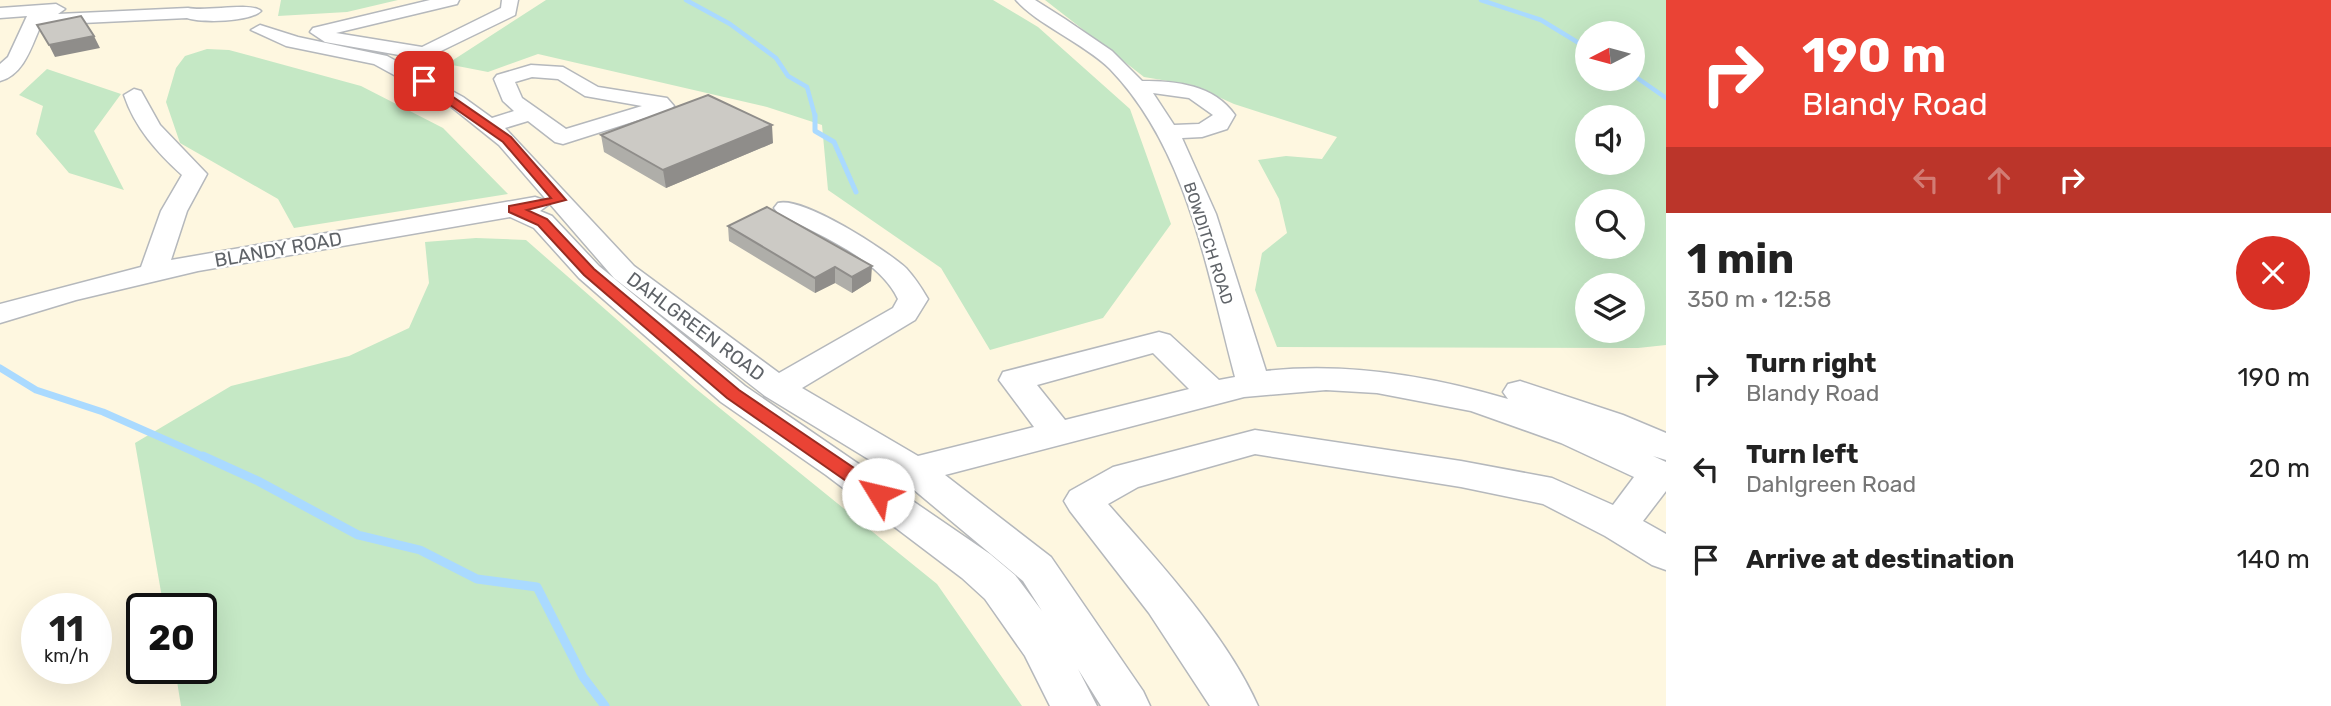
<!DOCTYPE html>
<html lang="en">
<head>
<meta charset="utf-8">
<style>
	:root { --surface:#fff; --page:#f6f6f6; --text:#222; --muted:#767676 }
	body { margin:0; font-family:Rubik,sans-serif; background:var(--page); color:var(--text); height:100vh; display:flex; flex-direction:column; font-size:26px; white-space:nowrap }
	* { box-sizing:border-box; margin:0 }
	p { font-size:23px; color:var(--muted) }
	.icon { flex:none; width:38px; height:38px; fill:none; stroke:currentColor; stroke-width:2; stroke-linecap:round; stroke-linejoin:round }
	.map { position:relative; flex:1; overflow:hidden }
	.side { display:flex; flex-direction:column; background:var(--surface); width:665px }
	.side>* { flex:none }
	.hud { background:#ea4335; color:#fff; overflow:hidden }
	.needle { width:46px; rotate:264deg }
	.fabs { position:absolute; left:1575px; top:21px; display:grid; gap:14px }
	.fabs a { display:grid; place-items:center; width:70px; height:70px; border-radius:50%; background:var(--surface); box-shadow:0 7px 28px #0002; font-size:35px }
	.speed { position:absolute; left:21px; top:593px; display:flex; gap:14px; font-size:35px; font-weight:700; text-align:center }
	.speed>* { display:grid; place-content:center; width:91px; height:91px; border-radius:50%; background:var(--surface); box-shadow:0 7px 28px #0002; line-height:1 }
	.speed small { font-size:18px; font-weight:400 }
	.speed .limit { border:4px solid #111; border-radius:10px; background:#fff; color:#111 }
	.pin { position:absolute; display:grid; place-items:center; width:60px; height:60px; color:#fff; margin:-30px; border-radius:14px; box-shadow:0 4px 10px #0006 }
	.me { position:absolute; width:77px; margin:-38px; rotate:306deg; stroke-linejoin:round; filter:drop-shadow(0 0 5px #0008) }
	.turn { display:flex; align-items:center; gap:24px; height:147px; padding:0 21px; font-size:32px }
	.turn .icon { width:91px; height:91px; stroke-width:2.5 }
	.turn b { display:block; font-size:49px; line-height:60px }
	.lanes { display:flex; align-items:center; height:66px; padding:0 21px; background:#0003; justify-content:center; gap:35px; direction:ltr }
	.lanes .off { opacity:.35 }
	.round { display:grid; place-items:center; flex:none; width:74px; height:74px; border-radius:37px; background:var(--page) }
	.head { display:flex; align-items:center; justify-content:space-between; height:119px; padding:0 21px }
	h1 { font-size:42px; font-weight:700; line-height:52px }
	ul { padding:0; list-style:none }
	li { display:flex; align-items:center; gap:21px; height:91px; padding:0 21px }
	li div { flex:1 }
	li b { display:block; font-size:26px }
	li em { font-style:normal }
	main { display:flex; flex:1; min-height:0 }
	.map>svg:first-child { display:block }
</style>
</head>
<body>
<main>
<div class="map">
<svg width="1666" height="706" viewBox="0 0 1666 706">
	<rect width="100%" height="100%" fill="#f1efe8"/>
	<path fill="#fef7e0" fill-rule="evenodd" d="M 0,0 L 1666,0 L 1666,706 L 0,706 ZM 1587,33 L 1633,33 L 1633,79 L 1587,79 ZM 1587,117 L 1633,117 L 1633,163 L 1587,163 ZM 1587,201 L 1633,201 L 1633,247 L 1587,247 ZM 1587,285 L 1633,285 L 1633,331 L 1587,331 ZM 37,609 L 96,609 L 96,668 L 37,668 ZM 142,609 L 201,609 L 201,668 L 142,668 Z"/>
	<path fill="#c5e8c5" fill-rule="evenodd" d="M 281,0 L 398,0 L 347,12 L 278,16 Z
		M 546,0 L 993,0 L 1038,27 L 1130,109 L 1171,224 L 1103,318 L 990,350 L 941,268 L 828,190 L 822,125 L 767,107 L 538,54 L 488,72 L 447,64 Z
		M 1045,0 L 1666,0 L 1666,345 L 1638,348 L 1277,347 L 1255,290 L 1262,253 L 1287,233 L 1279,199 L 1258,160 L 1286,156 L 1322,159 L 1337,137 L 1234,104 L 1192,85 L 1144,77 ZM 1587,33 L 1633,33 L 1633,79 L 1587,79 ZM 1587,117 L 1633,117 L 1633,163 L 1587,163 ZM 1587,201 L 1633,201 L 1633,247 L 1587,247 ZM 1587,285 L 1633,285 L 1633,331 L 1587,331 Z
		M 207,49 L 229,50 L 361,86 L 443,128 L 508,194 L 294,228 L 278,199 L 180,143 L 166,102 L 176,68 L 185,56 Z
		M 47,69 L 121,94 L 94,131 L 124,190 L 69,173 L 36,134 L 43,106 L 19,95 Z
		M 476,238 L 526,240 L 695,388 L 937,584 L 1022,706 L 181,706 L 175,669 L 201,668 L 201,609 L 164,609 L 135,443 L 231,386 L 349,356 L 409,328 L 429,283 L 425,242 Z"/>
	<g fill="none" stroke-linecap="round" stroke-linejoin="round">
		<path stroke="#aadaff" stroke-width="4.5" d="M 686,0 L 730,24 L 776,58 L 788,76 L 807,87 L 815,116
			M 1481,0 L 1541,20 L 1587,48
			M 1633,75 L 1666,98"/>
		<path stroke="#aadaff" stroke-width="5" d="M 815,115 L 815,131 L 834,142 L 856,192"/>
		<path stroke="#aadaff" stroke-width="7" d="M 0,368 L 36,390 L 103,412 L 207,458"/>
		<path stroke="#aadaff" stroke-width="9" d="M 203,456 L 258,481 L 358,535 L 420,550 L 477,579 L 537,587 L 583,677 L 605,706"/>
		<defs>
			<path id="minor" d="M 430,0 L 459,0 L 457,4 L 336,33 L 422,47 L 501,8 L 502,0 L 518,0 L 515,15 L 408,67 L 463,97 L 492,118 L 514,111 L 503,101 L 494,79 L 497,75 L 531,65 L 563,67 L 598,87 L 667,98 L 674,106 L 670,110 L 563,144 L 555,142 L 528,121 L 505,128 L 634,266 L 779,373 L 893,308 L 898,299 C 878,257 817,235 778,213 L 774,208 L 778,203 C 803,196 886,250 906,268 C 915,278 921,287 928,299 L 915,320 L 802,388 L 918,456 L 1034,427 L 999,380 L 1003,372 L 1159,332 L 1170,335 L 1219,380 L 1235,377 C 1207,272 1188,150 1110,69 C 1085,44 1035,23 1016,0 L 1035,0 L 1065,19 L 1112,51 L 1142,81 C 1177,81 1214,85 1235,115 L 1227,129 L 1202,137 L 1182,138 L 1216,214 L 1266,371 C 1347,362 1430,376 1508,399 L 1503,392 L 1508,384 L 1520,381 L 1623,415 L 1666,433 L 1666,460 L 1653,456 L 1666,462 L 1666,491 L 1643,521 L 1666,534 L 1666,570 L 1652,565 L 1605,536 L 1543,504 L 1461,487 L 1255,454 L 1138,487 L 1108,504 C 1159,562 1227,636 1258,706 L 1210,706 L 1149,613 L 1070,511 L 1064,501 L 1070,491 L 1113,467 L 1255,430 L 1461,461 L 1552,478 L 1613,505 L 1634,477 L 1561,443 L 1471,411 L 1377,393 L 1326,390 L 1244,397 L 945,475 L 1051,557 L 1143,691 L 1150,706 L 1101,706 L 1078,669 L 1097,706 L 1050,706 L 1025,656 L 985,599 L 962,578 L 826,475 L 721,402 L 579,278 L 534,228 L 510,217 L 198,271 L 76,300 L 0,323 L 0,304 L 141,267 L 161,211 L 182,175 C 157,152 135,128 124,95 L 134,89 L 141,91 L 160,125 L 207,174 L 187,211 L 171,260 L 535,197 L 544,200 L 548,205 L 540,211 L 552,216 L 599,266 L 745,386 L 990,554 L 1015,575 L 1042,611 L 1023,581 L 901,479 L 765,396 L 614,278 L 499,145 L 449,105 L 374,64 L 286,46 L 251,30 L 260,25 L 298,37 L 387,56 L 398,62 L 405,56 L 325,42 L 310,32 L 313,28 ZM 532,77 L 558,79 L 585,96 L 642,106 L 566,129 L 522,98 L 515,82 ZM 1153,93 L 1189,98 L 1213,115 L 1199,124 L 1174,125 ZM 1153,353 L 1189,389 L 1065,420 L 1037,385 Z
				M 56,4 L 65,9 L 58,14 L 188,8 C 206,12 252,2 261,11 C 250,22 202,23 187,18 L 41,25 C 32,45 24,75 0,81 L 0,64 L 8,57 L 27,16 L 0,18 L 0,8 Z"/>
		</defs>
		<use href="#minor" stroke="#b5b8bc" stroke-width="3"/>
		<use href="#minor" fill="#fff" fill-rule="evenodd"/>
	</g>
	<path fill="#afaea9" d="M 601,135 L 773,143 L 666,188 L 604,152 Z
		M 728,226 L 871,281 L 852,293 L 835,283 L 815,293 L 729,241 Z"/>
	<path fill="#8f8d8a" d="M 94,36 L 100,48 L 55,57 L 49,45 Z
		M 772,125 L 773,143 L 666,188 L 663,170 Z
		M 872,266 L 871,281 L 852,293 L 852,277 Z
		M 835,267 L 835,283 L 815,293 L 815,278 Z"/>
	<path fill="#cccac5" stroke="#8f8d8a" stroke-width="2" d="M 81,16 L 94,36 L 49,45 L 37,25 Z
		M 708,95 L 772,125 L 663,170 L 601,135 Z
		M 767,207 L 872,266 L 852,277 L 835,267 L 815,278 L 728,226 Z"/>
	<path fill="#ea4335" stroke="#982c22" stroke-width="2" d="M 420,79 L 427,79 L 511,137 L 566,200 L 527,210 L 547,219 L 594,269 L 739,390 L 885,489 L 888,494 L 885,499 L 872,499 L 727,398 L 584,275 L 538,225 L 509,212 L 509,206 L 551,198 L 503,142 L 420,84 Z"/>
	<g text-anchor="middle" stroke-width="5" stroke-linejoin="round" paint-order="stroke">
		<g font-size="16" fill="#5f6368" stroke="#fff">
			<text transform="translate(1209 243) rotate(72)" y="6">BOWDITCH ROAD</text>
		</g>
		<g font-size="19" fill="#5f6368" stroke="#fff">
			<text transform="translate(278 249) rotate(-10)" y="7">BLANDY ROAD</text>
			<text transform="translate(696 326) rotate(37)" y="7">DAHLGREEN ROAD</text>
		</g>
	</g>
</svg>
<div class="fabs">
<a><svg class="needle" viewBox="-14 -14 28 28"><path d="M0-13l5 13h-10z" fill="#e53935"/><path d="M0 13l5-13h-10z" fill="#767676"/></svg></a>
<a><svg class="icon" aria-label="sound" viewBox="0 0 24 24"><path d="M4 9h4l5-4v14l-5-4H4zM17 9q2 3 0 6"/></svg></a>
<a><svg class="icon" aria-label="search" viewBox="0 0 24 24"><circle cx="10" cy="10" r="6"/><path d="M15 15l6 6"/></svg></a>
<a><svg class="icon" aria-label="layers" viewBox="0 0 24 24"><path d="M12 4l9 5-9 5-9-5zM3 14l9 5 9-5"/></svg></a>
</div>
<div class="speed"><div>11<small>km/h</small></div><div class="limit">20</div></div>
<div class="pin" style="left:424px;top:81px;background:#d93025"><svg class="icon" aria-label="arrive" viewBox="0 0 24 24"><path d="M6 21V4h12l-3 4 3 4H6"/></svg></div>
<svg class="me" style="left:878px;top:494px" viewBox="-20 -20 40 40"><circle r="19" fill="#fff"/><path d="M0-13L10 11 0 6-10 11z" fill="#ea4335"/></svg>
</div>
<section class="side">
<div class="hud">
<div class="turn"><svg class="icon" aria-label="right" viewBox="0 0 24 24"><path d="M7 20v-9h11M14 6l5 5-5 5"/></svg><div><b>190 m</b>Blandy Road</div></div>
<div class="lanes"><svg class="icon off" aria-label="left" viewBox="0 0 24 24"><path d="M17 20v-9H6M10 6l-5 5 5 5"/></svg><svg class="icon off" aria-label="ahead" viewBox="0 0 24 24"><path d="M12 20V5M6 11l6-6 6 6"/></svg><svg class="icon" aria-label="right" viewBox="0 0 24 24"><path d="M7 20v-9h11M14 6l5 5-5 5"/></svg></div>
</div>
<div class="head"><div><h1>1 min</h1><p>350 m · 12:58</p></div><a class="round" style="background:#d93025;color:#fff"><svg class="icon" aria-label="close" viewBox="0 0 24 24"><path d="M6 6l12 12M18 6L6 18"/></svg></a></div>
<ul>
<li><svg class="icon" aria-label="right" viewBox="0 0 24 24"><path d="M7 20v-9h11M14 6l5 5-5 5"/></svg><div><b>Turn right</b><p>Blandy Road</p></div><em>190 m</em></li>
<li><svg class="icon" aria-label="left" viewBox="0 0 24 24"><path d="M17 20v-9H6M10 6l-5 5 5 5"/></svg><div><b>Turn left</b><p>Dahlgreen Road</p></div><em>20 m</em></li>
<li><svg class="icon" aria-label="arrive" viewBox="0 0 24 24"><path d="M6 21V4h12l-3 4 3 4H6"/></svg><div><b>Arrive at destination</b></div><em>140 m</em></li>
</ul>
</section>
</main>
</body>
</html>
